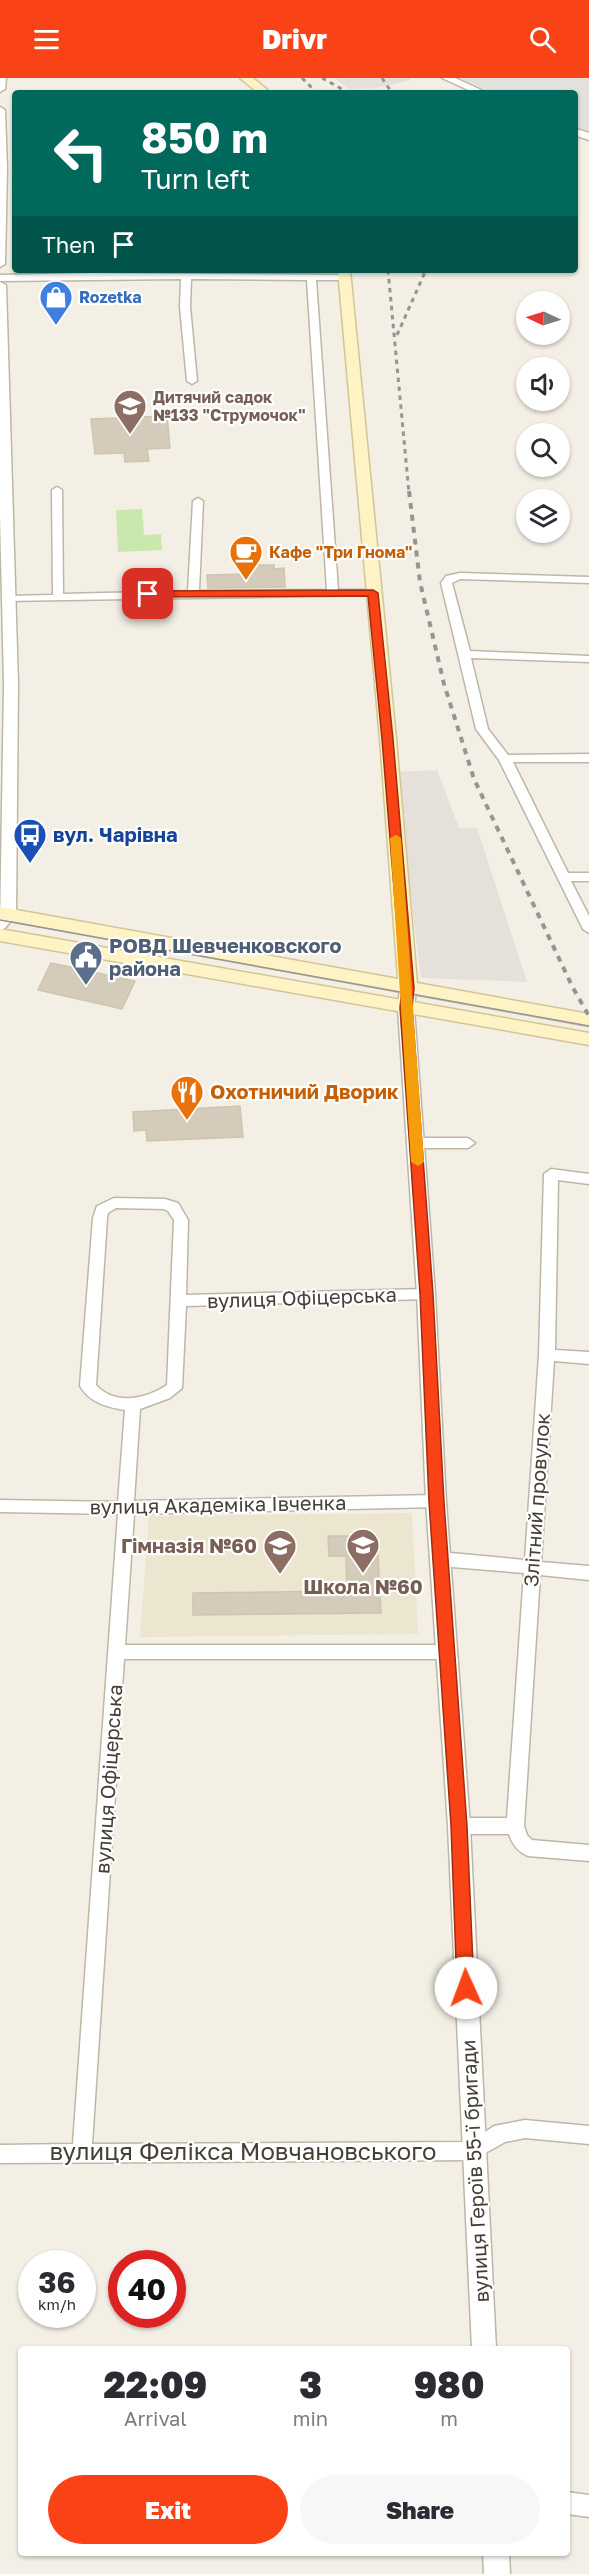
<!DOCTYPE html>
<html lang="en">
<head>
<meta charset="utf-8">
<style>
	:root { --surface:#fff; --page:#f7f7f7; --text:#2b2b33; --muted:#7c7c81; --accent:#f94316 }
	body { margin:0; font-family:"Golos Text",sans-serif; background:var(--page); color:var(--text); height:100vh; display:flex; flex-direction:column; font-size:22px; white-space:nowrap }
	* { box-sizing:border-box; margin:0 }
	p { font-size:20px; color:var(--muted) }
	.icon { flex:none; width:33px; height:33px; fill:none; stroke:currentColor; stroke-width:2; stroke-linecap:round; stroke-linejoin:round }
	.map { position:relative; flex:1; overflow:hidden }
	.drawer { position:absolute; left:18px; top:2268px; width:552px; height:210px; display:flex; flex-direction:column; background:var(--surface); border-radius:6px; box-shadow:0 2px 4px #0004 }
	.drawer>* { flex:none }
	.guide { position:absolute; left:12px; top:12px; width:566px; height:183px; border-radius:6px; box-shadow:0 2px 4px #0004; background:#00695c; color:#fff; overflow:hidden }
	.needle { width:39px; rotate:274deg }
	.fabs { position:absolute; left:516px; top:213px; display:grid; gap:12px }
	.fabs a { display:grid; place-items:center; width:54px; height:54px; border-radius:50%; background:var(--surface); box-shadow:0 2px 4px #0004; font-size:30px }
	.speed { position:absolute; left:18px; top:2172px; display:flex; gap:12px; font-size:30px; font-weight:700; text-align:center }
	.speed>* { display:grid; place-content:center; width:78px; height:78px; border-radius:50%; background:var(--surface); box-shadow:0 2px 4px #0004; line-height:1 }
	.speed small { font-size:15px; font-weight:400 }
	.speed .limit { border:9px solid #d22; background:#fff; color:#111 }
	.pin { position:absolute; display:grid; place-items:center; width:51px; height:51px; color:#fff; margin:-26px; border-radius:12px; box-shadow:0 3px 9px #0006 }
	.me { position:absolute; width:66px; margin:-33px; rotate:358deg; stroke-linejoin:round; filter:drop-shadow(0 0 4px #0008) }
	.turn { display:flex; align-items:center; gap:21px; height:126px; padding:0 30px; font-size:27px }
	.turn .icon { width:78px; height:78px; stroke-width:2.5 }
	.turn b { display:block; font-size:42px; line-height:51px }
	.then { display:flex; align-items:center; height:57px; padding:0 30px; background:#0003; gap:12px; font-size:22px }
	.eta { display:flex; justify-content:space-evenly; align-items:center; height:102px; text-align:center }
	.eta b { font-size:36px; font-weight:800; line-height:42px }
	.cta { display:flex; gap:12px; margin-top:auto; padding:12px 30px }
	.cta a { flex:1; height:69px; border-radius:36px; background:var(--accent); color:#fff; font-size:24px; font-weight:800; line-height:69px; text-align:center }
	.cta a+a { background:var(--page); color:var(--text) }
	header { display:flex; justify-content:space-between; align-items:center; height:78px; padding:0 30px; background:var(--accent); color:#fff; font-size:27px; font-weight:800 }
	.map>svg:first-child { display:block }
</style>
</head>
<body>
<header><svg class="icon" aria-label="menu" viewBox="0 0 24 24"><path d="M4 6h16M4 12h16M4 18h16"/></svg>Drivr<svg class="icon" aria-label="search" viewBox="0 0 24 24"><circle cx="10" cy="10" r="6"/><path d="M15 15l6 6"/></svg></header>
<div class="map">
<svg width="589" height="2496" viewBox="0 0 589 2496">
	<rect width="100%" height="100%" fill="#f3efe5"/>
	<path fill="#e5e0da" d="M 335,0 L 409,0 L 411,2 L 376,10 L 348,11 Z
		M 437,692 L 459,750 L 477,750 L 527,904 L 421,900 L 395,694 Z"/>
	<path fill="#ece5cf" d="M 412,1435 L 418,1556 L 140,1559 L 149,1438 Z"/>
	<path fill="#cae7ae" d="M 142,431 L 144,457 L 161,456 L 162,472 L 118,474 L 116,432 Z"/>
	<path fill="#e3e1dd" d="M 459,0 L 589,0 L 589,54 L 575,48 L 574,15 L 495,15 Z"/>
	<path fill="#d4cbbb" stroke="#cfc4ae" stroke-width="1.5" d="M 138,330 L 139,339 L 167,338 L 170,370 L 147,371 L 149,383 L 125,384 L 124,375 L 95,376 L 91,341 L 117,340 L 116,331 Z
		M 246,487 L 274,487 L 274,491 L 284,490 L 285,509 L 208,510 L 207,497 L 247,496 Z
		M 51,885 L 135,903 L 122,931 L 38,912 Z
		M 240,1028 L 243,1059 L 147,1063 L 146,1052 L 134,1053 L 133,1034 Z
		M 328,1458 L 377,1458 L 381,1535 L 193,1537 L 193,1515 L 347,1513 L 346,1478 L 329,1478 Z"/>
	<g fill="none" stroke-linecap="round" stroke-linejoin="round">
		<defs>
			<path id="minor" d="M 92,195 L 348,197 L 350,199 L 345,202 L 316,202 L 338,512 L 373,512 L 377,513 L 377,517 L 4,523 L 3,521 L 8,518 L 53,517 L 52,412 L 57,409 L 62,412 L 63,516 L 188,513 L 193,423 L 198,420 L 203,423 L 199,513 L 327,512 L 307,202 L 191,201 L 190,229 L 197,303 L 192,306 L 187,303 L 180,229 L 181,201 L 0,203 L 0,197 Z
				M 460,495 L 589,499 L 589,505 L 460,501 L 452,505 L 470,573 L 589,578 L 589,584 L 471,580 L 488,651 L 508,677 L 589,676 L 589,684 L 513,684 L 568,795 L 589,795 L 589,803 L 571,803 L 589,838 L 589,855 L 583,851 L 499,682 L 476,651 L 441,505 L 446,498 Z
				M 416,1060 L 468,1060 L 475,1065 L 468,1070 L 416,1070 L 409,1065 Z
				M 551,1091 L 589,1096 L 589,1106 L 558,1102 L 555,1272 L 589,1274 L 589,1286 L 554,1283 L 541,1484 L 589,1488 L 589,1502 L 540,1497 L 524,1748 L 527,1757 L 532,1762 L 589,1767 L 589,1783 L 528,1778 C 518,1774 512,1766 509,1756 L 459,1756 L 453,1754 L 450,1748 L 453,1742 L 459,1740 L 507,1740 L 524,1495 L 440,1488 L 434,1486 L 432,1481 L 434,1476 L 440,1474 L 525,1482 L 539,1277 L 544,1096 Z
				M 114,1120 L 165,1121 L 178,1125 L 188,1142 L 186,1217 L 426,1211 L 431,1212 L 433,1216 L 431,1220 L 426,1221 L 186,1228 L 182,1310 L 170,1320 L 140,1331 L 134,1423 L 436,1417 L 442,1419 L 444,1423 L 442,1427 L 436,1429 L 134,1436 L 125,1567 L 447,1567 L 453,1569 L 455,1574 L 453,1579 L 447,1581 L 124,1581 L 92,2066 L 470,2064 L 494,2048 L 525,2042 L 589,2048 L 589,2066 L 525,2060 L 505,2064 L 473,2082 L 0,2085 L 0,2067 L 73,2066 L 118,1436 L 0,1434 L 0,1422 L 118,1424 L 125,1332 C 107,1329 90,1325 80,1308 L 93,1140 L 97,1128 ZM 116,1130 L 164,1131 L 168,1133 L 174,1142 L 167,1307 C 146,1321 115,1328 96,1307 L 107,1140 L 108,1135 Z
				M 567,2414 L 589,2417 L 589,2439 L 567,2436 Z"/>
			<path id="tertiary" d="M 0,0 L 6,0 L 5,11 L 0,14 Z
				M 442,0 L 455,0 L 488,15 L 475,15 Z
				M 0,29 L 5,32 L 7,91 L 5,186 L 0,189 Z
				M 574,50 L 589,55 L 589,62 L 574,57 Z
				M 0,204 L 6,207 L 18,606 L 16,837 L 5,850 L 0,852 L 4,606 L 0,436 Z
				M 408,905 L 416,910 L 414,931 L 435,1216 L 446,1423 L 470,1748 L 496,2271 L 472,2271 L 448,1748 L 426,1423 L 417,1216 L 398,931 L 400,910 Z
				M 483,2475 L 509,2475 L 510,2496 L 484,2496 Z"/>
			<path id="secondary" d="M 240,0 L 253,0 L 271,15 L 258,15 Z
				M 338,192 L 350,192 L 396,661 L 417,905 L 589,936 L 589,948 L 0,841 L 0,829 L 398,901 L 380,661 Z
				M 0,851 L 589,955 L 589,967 L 0,863 Z"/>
		</defs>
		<use href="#minor" stroke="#beb7a8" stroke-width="3"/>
		<use href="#tertiary" stroke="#beb7a8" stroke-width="3"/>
		<use href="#secondary" stroke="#d3c595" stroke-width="3"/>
		<use href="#minor" fill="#fff" fill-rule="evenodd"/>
		<use href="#tertiary" fill="#fff" fill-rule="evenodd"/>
		<use href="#secondary" fill="#fef3c4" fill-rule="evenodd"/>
		<path stroke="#959595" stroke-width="1.5" d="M 0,842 L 589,948"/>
		<path stroke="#959595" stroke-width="3" stroke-dasharray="4.5 4.5" stroke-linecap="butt" d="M 302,0 L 317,15
			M 322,0 L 349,15
			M 382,0 L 392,15
			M 388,192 L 409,415
			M 397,257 L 426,192"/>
		<path stroke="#959595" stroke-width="4" stroke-dasharray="6 6" stroke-linecap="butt" d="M 409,413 L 420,504 L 444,606 L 474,701 L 573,910 L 589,938"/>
	</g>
	<path fill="#f94316" stroke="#a22c0e" stroke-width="1.5" d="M 373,512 L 378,515 L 393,661 L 414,910 L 412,930 L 433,1216 L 444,1424 L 467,1748 L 474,1910 L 472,1916 L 466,1918 L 460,1916 L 457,1910 L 451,1748 L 429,1424 L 420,1216 L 400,930 L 402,910 L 382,661 L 368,518 L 148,519 L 143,516 L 148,513 Z"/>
	<path fill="#f59e0b" d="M 396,757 L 401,760 L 424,1084 L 418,1088 L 411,1084 L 390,760 Z"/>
	<defs>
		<symbol id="shop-pin" viewBox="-11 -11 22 30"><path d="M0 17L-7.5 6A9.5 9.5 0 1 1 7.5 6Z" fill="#3f7fe0" stroke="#fff"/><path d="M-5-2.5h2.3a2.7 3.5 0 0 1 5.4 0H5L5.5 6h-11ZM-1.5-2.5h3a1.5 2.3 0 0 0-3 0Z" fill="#fff"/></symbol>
		<symbol id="school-pin" viewBox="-11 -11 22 30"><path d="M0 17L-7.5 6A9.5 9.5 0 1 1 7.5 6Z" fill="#8d6e63" stroke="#fff"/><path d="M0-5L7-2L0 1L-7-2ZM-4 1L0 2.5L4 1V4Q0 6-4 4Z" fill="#fff"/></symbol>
		<symbol id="cafe-pin" viewBox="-11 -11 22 30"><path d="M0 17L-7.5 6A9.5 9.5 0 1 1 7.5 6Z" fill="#e8710a" stroke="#fff"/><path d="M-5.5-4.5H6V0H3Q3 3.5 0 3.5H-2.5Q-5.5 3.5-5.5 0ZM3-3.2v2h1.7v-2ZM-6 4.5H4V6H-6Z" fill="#fff"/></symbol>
		<symbol id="bus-pin" viewBox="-11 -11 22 30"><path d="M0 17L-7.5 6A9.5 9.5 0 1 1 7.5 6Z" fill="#1a4fb4" stroke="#fff"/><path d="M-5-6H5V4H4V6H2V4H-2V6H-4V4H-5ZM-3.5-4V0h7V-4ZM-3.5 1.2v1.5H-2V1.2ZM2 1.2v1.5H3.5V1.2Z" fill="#fff"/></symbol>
		<symbol id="civic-pin" viewBox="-11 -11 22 30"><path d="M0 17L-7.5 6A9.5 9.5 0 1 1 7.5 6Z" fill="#5c6f8a" stroke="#fff"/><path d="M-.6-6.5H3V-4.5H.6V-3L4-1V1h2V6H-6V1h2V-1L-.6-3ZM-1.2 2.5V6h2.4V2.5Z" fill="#fff"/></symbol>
		<symbol id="restaurant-pin" viewBox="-11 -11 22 30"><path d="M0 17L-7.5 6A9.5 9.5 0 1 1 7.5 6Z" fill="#e8710a" stroke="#fff"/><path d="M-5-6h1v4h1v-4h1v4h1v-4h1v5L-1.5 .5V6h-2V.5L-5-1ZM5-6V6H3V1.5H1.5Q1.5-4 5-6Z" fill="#fff"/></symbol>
	</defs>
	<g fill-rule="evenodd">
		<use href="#shop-pin" x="37" y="200" width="38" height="52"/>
		<use href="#school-pin" x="111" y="309" width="38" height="52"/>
		<use href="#cafe-pin" x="227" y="455" width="38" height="52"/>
		<use href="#bus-pin" x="11" y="738" width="38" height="52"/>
		<use href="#civic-pin" x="67" y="860" width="38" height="52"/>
		<use href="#restaurant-pin" x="168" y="995" width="38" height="52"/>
		<use href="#school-pin" x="344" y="1448" width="38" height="52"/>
		<use href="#school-pin" x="261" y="1449" width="38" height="52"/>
	</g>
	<g text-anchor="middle" stroke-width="4.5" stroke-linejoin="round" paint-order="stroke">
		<g font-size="16" font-weight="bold" fill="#366cbe" stroke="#fff" text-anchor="start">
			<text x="79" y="225">Rozetka</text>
		</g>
		<g font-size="16" font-weight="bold" fill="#785e54" stroke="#fff" text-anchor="start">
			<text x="153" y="325">Дитячий садок<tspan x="153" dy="18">№133 "Струмочок"</tspan></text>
		</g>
		<g font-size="16" font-weight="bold" fill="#c56008" stroke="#fff" text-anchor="start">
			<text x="269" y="480">Кафе "Три Гнома"</text>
		</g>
		<g font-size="20" font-weight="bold" fill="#164399" stroke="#fff" text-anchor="start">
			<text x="53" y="764">вул. Чарівна</text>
		</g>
		<g font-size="20" font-weight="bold" fill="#4e5e75" stroke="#fff" text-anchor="start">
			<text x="109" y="875">РОВД Шевченковского<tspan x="109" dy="23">района</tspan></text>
		</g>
		<g font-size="20" font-weight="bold" fill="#c56008" stroke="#fff" text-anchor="start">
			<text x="210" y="1021">Охотничий Дворик</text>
		</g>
		<g font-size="20" fill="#453f35" stroke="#fff">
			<text transform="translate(302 1220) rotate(-2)" y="7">вулиця Офіцерська</text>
			<text transform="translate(537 1422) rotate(-86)" y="7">Злітний провулок</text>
			<text transform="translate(218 1427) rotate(-1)" y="7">вулиця Академіка Івченка</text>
			<text transform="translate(109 1701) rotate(-86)" y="7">вулиця Офіцерська</text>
			<text transform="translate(475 2093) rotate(-93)" y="7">вулиця Героїв 55-ї бригади</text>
		</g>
		<g font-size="20" font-weight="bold" fill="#785e54" stroke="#fff" text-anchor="end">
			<text x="257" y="1475">Гімназія №60</text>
			<text x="363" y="1516" text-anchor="middle">Школа №60</text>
		</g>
		<g font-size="24" fill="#453f35" stroke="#fff">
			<text x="243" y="2082">вулиця Фелікса Мовчановського</text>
		</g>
	</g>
</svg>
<div class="fabs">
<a><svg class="needle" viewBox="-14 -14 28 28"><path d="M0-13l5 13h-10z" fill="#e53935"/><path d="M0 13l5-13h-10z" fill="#7c7c81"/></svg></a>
<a><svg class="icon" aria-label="sound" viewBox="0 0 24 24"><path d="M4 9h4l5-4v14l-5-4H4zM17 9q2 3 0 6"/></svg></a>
<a><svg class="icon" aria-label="search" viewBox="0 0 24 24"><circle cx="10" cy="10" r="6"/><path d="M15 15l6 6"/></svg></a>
<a><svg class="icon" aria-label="layers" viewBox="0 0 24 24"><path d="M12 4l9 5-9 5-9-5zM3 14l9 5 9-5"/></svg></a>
</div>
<div class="speed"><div>36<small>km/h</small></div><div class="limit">40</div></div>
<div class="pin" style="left:148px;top:516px;background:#d93025"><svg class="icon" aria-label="arrive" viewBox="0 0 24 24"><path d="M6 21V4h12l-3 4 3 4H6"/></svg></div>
<svg class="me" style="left:466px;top:1910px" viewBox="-20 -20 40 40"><circle r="19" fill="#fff"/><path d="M0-13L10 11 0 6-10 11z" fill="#f94316"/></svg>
<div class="guide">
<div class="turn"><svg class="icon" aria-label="left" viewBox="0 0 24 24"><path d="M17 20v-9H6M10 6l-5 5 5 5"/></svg><div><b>850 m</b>Turn left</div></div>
<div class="then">Then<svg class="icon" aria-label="arrive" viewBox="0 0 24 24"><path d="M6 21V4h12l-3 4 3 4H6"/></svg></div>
</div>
<section class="drawer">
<div class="eta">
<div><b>22:09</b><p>Arrival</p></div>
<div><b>3</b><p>min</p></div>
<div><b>980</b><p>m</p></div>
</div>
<div class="cta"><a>Exit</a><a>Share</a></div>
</section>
</div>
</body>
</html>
